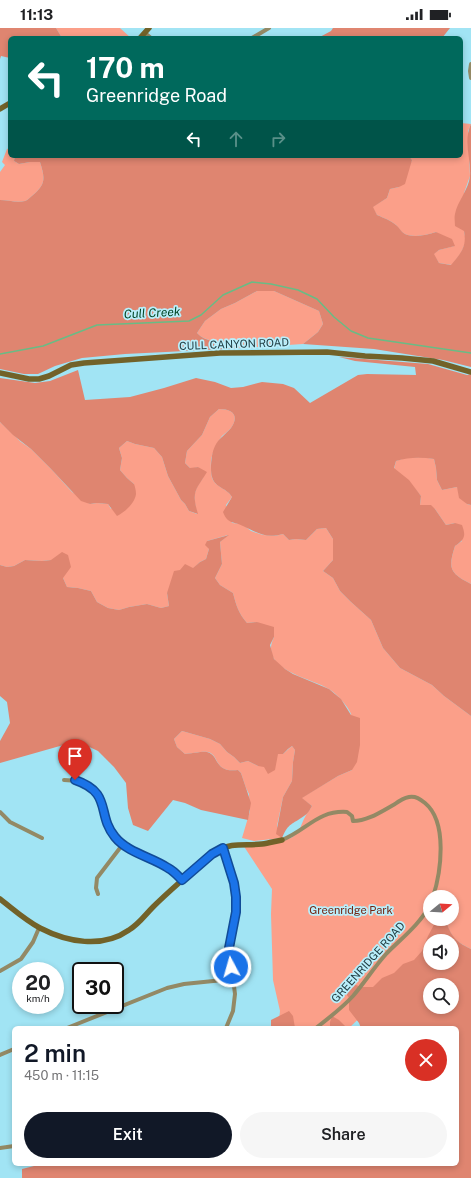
<!DOCTYPE html>
<html lang="en">
<head>
<meta charset="utf-8">
<style>
	:root { --surface:#fff; --page:#f6f6f6; --text:#202124; --muted:#757577; --accent:#111827 }
	body { margin:0; font-family:"Public Sans",sans-serif; background:var(--page); color:var(--text); height:100vh; display:flex; flex-direction:column; font-size:15px; white-space:nowrap }
	* { box-sizing:border-box; margin:0 }
	p { font-size:13px; color:var(--muted) }
	.icon { flex:none; width:22px; height:22px; fill:none; stroke:currentColor; stroke-width:2; stroke-linecap:round; stroke-linejoin:round }
	.map { position:relative; flex:1; overflow:hidden }
	.details { position:absolute; left:12px; top:998px; width:447px; height:140px; display:flex; flex-direction:column; background:var(--surface); border-radius:6px; box-shadow:0 2px 6px #0003 }
	.details>* { flex:none }
	.hud { position:absolute; left:8px; top:8px; width:455px; height:122px; border-radius:6px; box-shadow:0 2px 6px #0003; background:#00695c; color:#fff; overflow:hidden }
	.needle { width:26px; rotate:72deg }
	.fabs { position:absolute; left:423px; top:862px; display:grid; gap:8px }
	.fabs a { display:grid; place-items:center; width:36px; height:36px; border-radius:50%; background:var(--surface); box-shadow:0 2px 6px #0003; font-size:20px }
	.speed { position:absolute; left:12px; top:934px; display:flex; gap:8px; font-size:20px; font-weight:700; text-align:center }
	.speed>* { display:grid; place-content:center; width:52px; height:52px; border-radius:50%; background:var(--surface); box-shadow:0 2px 6px #0003; line-height:1 }
	.speed small { font-size:10px; font-weight:400 }
	.speed .limit { border:2px solid #111; border-radius:6px; background:#fff; color:#111 }
	.pin { position:absolute; display:grid; place-items:center; width:34px; height:34px; color:#fff; margin:-41px -17px; border-radius:50% 50% 50% 0; rotate:-45deg; box-shadow:0 0 4px #0007 }
	.pin .icon { rotate:45deg }
	.me { position:absolute; width:44px; margin:-22px; rotate:354deg; stroke-linejoin:round; filter:drop-shadow(0 0 3px #0008) }
	.turn { display:flex; align-items:center; gap:14px; height:84px; padding:0 12px; font-size:18px }
	.turn .icon { width:52px; height:52px; stroke-width:2.5 }
	.turn b { display:block; font-size:28px; line-height:34px }
	.lanes { display:flex; align-items:center; height:38px; padding:0 12px; background:#0003; justify-content:center; gap:20px; direction:ltr }
	.lanes .off { opacity:.35 }
	.round { display:grid; place-items:center; flex:none; width:42px; height:42px; border-radius:21px; background:var(--page) }
	.summary { display:flex; align-items:center; justify-content:space-between; height:68px; padding:0 12px }
	h1 { font-size:24px; font-weight:600; line-height:30px; color:var(--accent) }
	.cta { display:flex; gap:8px; margin-top:auto; padding:8px 12px }
	.cta a { flex:1; height:46px; border-radius:24px; background:var(--accent); color:#fff; font-size:16px; font-weight:600; line-height:46px; text-align:center }
	.cta a+a { background:var(--page); color:var(--text) }
	.status { display:flex; justify-content:space-between; align-items:center; height:28px; padding:0 20px; background:var(--surface); direction:ltr }
	.status svg { height:11px; fill:currentColor }
	.map>svg:first-child { display:block }
</style>
</head>
<body>
<div class="status"><b>11:13</b><svg viewBox="0 0 49 12"><path d="M0 12V9h3v3zM5 12V6h3v6zM10 12V3h3v9zM15 12V0h3v12zM26 1h20v11H26zM47 4h2v5h-2z"/></svg></div>
<div class="map">
<svg width="471" height="1150" viewBox="0 0 471 1150">
	<rect width="100%" height="100%" fill="#a1e4f4"/>
	<path fill="#fb9f89" d="M 56,0 L 120,0 L 131,10 L 62,10 Z
		M 461,95 L 471,96 L 468,103 L 470,148 L 464,165 L 464,203 L 466,213 L 461,225 L 452,237 L 439,235 L 433,226 L 439,222 L 454,218 L 436,204 C 426,207 415,210 405,206 C 401,204 399,200 396,197 C 390,192 384,190 377,187 L 372,179 L 387,170 L 390,161 L 399,159 L 412,132 L 409,128 L 461,128 Z
		M 10,120 L 10,128 L 15,128 L 14,133 L 19,136 L 30,134 L 40,134 C 45,150 46,156 33,167 C 30,169 28,172 25,173 C 17,175 8,172 0,172 L 0,144 L 5,137 L 2,134 L 7,121 Z
		M 257,263 L 274,263 L 319,283 L 323,296 L 318,304 L 303,316 L 226,321 L 229,318 C 218,312 205,314 197,305 L 205,293 L 221,281 L 235,275 Z
		M 219,381 C 232,381 240,387 231,400 C 229,403 225,405 222,408 C 218,413 214,422 212,428 C 210,433 211,444 212,450 C 215,459 228,461 232,469 L 226,477 L 232,495 L 242,496 L 251,503 L 263,507 L 275,508 L 283,506 L 289,512 L 296,511 L 306,512 L 317,501 L 326,500 L 333,511 L 333,532 L 323,543 L 333,550 L 340,563 L 351,574 L 371,592 L 383,620 L 400,640 L 432,657 L 444,668 L 471,688 L 471,921 C 454,913 451,908 445,891 L 452,891 L 452,869 L 430,869 L 430,891 L 440,891 L 416,936 L 349,1000 L 278,1000 L 280,983 L 273,952 L 271,886 L 272,861 L 243,817 L 291,810 C 301,804 300,798 305,789 C 307,785 310,781 312,778 L 301,770 L 338,748 L 352,742 C 352,728 351,715 351,702 C 351,697 352,691 351,686 C 348,678 336,665 329,661 C 310,649 258,642 274,609 L 257,594 L 247,595 C 239,586 236,577 233,565 L 220,557 L 215,550 L 222,536 L 220,514 L 228,507 L 207,513 L 209,521 L 206,531 L 200,534 L 167,565 L 169,578 L 161,580 L 147,576 L 129,579 L 119,582 L 108,580 L 97,574 L 91,563 L 78,560 L 67,559 L 63,550 L 51,532 L 42,533 L 25,532 L 14,538 L 7,539 L 0,537 L 0,394 L 21,414 L 31,421 L 51,441 L 72,464 L 90,476 L 97,475 L 108,476 L 111,481 L 134,456 L 127,450 L 120,442 L 122,430 L 119,420 L 127,413 L 135,416 L 154,420 L 162,429 L 168,448 L 181,472 L 185,476 L 189,483 L 197,486 C 194,470 192,464 203,450 L 198,439 L 191,441 L 185,435 L 187,423 L 202,407 L 210,389 Z
		M 422,429 L 434,431 L 436,440 L 437,452 L 442,462 L 457,459 L 467,476 L 471,477 L 471,556 C 449,545 448,540 455,518 L 462,513 L 455,495 L 446,497 L 435,481 L 420,477 L 421,468 L 415,461 L 394,441 L 396,433 L 405,430 Z
		M 182,703 L 210,711 L 220,716 L 227,724 L 234,729 L 240,735 L 248,733 L 258,738 L 278,726 L 283,726 L 292,718 L 295,722 L 293,734 L 292,753 L 283,769 L 277,798 L 282,810 L 254,813 L 242,810 L 250,783 L 249,766 L 246,760 L 241,745 L 238,742 C 213,745 220,727 208,724 C 203,723 190,726 185,726 L 177,719 L 174,711 Z"/>
	<path fill="#df8570" fill-rule="evenodd" d="M 0,0 L 56,0 L 62,10 L 10,10 L 10,30 L 1,28 L 0,31 Z
		M 333,0 L 450,0 L 442,10 L 318,10 L 331,3 Z
		M 471,96 L 471,339 L 443,332 L 374,321 L 303,316 L 318,304 L 323,296 L 319,283 L 274,263 L 257,263 L 235,275 L 221,281 L 205,293 L 197,305 C 205,314 219,313 229,318 L 226,321 L 125,326 L 82,330 L 55,338 L 38,346 L 24,346 L 0,341 L 0,172 C 8,172 17,175 25,173 C 28,172 30,169 33,167 C 46,156 45,150 40,134 L 30,134 L 19,136 L 14,133 L 15,128 L 409,128 L 412,132 L 405,156 L 399,159 L 390,161 L 387,170 L 373,179 L 377,187 C 384,190 390,192 396,197 C 399,199 401,204 405,206 C 415,210 426,207 436,204 L 452,211 L 455,218 L 439,222 L 434,226 L 439,235 L 451,237 C 461,225 467,219 464,203 L 455,198 C 455,194 454,190 455,186 C 457,174 469,161 470,148 C 471,130 463,113 471,96 Z
		M 339,329 L 428,336 L 467,347 L 471,346 L 471,477 L 467,476 L 459,470 L 457,459 L 442,462 L 437,452 L 436,440 L 434,431 C 421,429 409,429 396,433 L 394,440 L 409,452 L 421,468 L 420,477 L 431,477 L 435,481 L 446,497 L 455,495 L 462,497 C 466,508 465,511 455,518 C 448,540 449,545 471,556 L 471,688 L 444,668 L 432,657 L 400,640 L 383,620 L 371,592 L 351,574 L 340,563 L 333,550 L 323,543 L 333,532 L 333,511 L 326,500 L 317,501 L 306,512 L 296,511 L 289,512 L 283,506 C 266,511 258,505 243,498 C 234,493 228,497 223,484 L 232,469 C 227,460 215,460 212,449 C 210,442 211,426 215,418 C 218,411 226,406 231,400 C 240,387 232,381 219,381 L 210,389 L 202,407 L 187,423 L 185,435 L 190,440 L 198,439 L 207,444 C 196,462 191,463 198,486 L 189,483 L 185,476 L 181,472 L 168,448 L 162,429 L 154,420 L 135,416 L 127,413 L 119,420 L 122,430 L 120,442 L 127,450 L 134,456 C 135,459 136,462 136,466 C 135,475 125,484 117,488 L 108,476 L 97,475 L 90,476 L 81,473 L 51,441 L 31,421 L 13,407 L 0,394 L 0,350 L 35,355 L 50,353 L 78,342 L 85,372 L 130,369 L 164,360 L 196,350 L 215,354 L 231,360 L 243,359 L 262,354 L 283,356 L 294,360 L 310,375 L 358,347 L 367,346 L 416,347 L 415,339 L 355,333 Z
		M 229,507 L 220,514 L 222,536 L 215,550 L 220,557 L 233,565 C 236,577 239,586 247,595 L 257,594 L 274,599 L 274,609 L 270,617 L 274,631 L 285,641 L 293,646 L 329,661 L 341,671 L 351,687 L 360,690 L 360,717 L 357,734 L 352,742 L 338,748 L 302,770 L 312,778 C 310,781 308,786 304,788 C 292,797 289,794 282,810 L 276,806 L 283,769 L 292,753 L 293,734 L 295,722 L 292,718 L 288,721 L 283,726 L 278,726 L 275,742 L 268,746 L 264,739 L 258,738 L 248,733 L 240,735 L 234,729 L 227,724 L 220,716 L 210,711 L 182,703 L 174,711 L 177,719 L 185,726 C 189,726 204,723 207,724 C 220,727 213,745 238,742 L 241,745 L 251,775 L 248,792 L 201,782 L 185,775 L 173,772 L 148,803 L 133,797 L 128,780 L 126,755 L 114,739 L 98,723 L 83,716 L 74,714 L 0,735 L 0,713 L 10,695 L 7,674 L 0,668 L 0,537 L 7,539 L 14,538 L 25,532 L 42,533 L 51,532 L 62,524 L 68,527 L 71,539 L 63,550 L 67,559 L 78,560 L 91,563 L 97,574 L 108,580 L 119,582 L 129,579 L 147,576 L 161,580 L 169,578 L 167,565 L 174,543 L 180,542 L 185,536 L 193,540 L 200,534 L 206,531 L 209,521 L 205,517 L 207,513 Z
		M 437,891 L 445,891 C 451,907 454,913 471,921 L 471,1150 L 22,1150 L 22,1141 L 42,1136 L 457,1136 L 457,1000 L 361,1000 L 359,995 L 349,982 L 349,970 L 343,961 L 348,957 L 356,957 L 361,959 L 373,959 L 382,950 L 394,945 L 403,936 L 414,932 L 422,923 L 428,908 ZM 430,913 L 452,913 L 452,935 L 430,935 ZM 430,957 L 452,957 L 452,979 L 430,979 Z
		M 289,983 L 293,988 L 295,1000 L 271,1000 L 271,992 Z
		M 332,988 L 339,992 L 347,1000 L 330,1000 L 330,994 Z"/>
	<g fill="none" stroke-linecap="round" stroke-linejoin="round">
		<path stroke="#68bc85" stroke-width="1.5" d="M 0,326 L 43,318 L 97,297 L 189,293 L 201,287 L 223,267 L 252,254 L 271,256 L 298,262 L 317,271 L 334,289 L 351,303 L 368,310 L 471,325"/>
		<path stroke="#938965" stroke-width="4" d="M 145,5 L 151,10
			M 252,10 L 269,0
			M 471,36 L 470,43 L 471,50
			M 64,752 C 83,752 98,759 103,779 C 107,790 108,800 116,810 C 129,825 152,829 169,840 C 174,843 178,848 182,852
			M 0,784 L 10,794 L 42,810
			M 282,812 C 307,802 318,782 347,784 L 352,788 L 353,793 C 368,793 382,783 395,776 C 399,773 404,770 409,769 C 416,768 420,771 425,775 C 448,794 441,844 433,869
			M 223,820 L 234,855 L 237,869 L 236,884 L 229,920 L 235,966 L 233,983 L 226,1000
			M 98,866 L 96,860 L 97,850 L 123,816
			M 0,943 L 21,931 L 33,914 L 39,900
			M 67,1000 L 167,960 L 184,956 L 233,951
			M 316,1000 C 329,990 342,980 353,968 C 365,954 375,938 387,925 C 402,910 420,896 430,877
			M 0,1027 L 14,1021
			M 0,1120 L 14,1118"/>
		<path stroke="#726229" stroke-width="5.5" d="M 140,10 L 149,0
			M 0,81 L 10,75
			M 0,345 L 29,351 L 39,351 L 49,348 L 71,337 L 84,335 L 220,325 L 327,324 L 365,328 L 402,330 L 433,333 L 471,344
			M 0,871 C 13,881 25,892 40,900 C 67,914 102,921 129,902 C 139,896 145,887 153,879 C 162,870 171,862 180,854 C 192,844 204,831 217,823 C 231,814 246,818 262,816 C 269,815 276,813 282,812"/>
	</g>
	<g fill="none" stroke-linecap="round" stroke-linejoin="round">
		<defs>
			<path id="route" d="M 75,752 C 113,765 96,786 115,809 C 128,825 152,829 168,840 C 174,843 178,848 182,852 L 212,826 L 223,820 L 234,855 L 236,869 L 236,884 L 229,920 L 231,939"/>
		</defs>
		<use href="#route" stroke="#114b97" stroke-width="10"/>
		<use href="#route" stroke="#1a73e8" stroke-width="7"/>
	</g>
	<g text-anchor="middle" stroke-width="3.5" stroke-linejoin="round" paint-order="stroke">
		<g font-size="11" fill="#1f3b41" stroke="#baeffb">
			<text transform="translate(234 316) rotate(-2)" y="4">CULL CANYON ROAD</text>
			<text transform="translate(368 934) rotate(-48)" y="4">GREENRIDGE ROAD</text>
		</g>
		<g font-size="11" fill="#732310" stroke="#baeffb">
			<text x="351" y="886">Greenridge Park</text>
		</g>
		<g font-size="12" font-style="italic" fill="#004523" stroke="#baeffb">
			<text transform="translate(152 285) rotate(-3)" y="4">Cull Creek</text>
		</g>
	</g>
</svg>
<div class="fabs">
<a><svg class="needle" viewBox="-14 -14 28 28"><path d="M0-13l5 13h-10z" fill="#e53935"/><path d="M0 13l5-13h-10z" fill="#757577"/></svg></a>
<a><svg class="icon" aria-label="sound" viewBox="0 0 24 24"><path d="M4 9h4l5-4v14l-5-4H4zM17 9q2 3 0 6"/></svg></a>
<a><svg class="icon" aria-label="search" viewBox="0 0 24 24"><circle cx="10" cy="10" r="6"/><path d="M15 15l6 6"/></svg></a>
</div>
<div class="speed"><div>20<small>km/h</small></div><div class="limit">30</div></div>
<div class="pin" style="left:75px;top:752px;background:#d93025"><svg class="icon" aria-label="arrive" viewBox="0 0 24 24"><path d="M6 21V4h12l-3 4 3 4H6"/></svg></div>
<svg class="me" style="left:231px;top:939px" viewBox="-20 -20 40 40"><circle r="17" fill="#1a73e8" stroke="#fff" stroke-width="3"/><path d="M0-11L8 9 0 5-8 9z" fill="#fff"/></svg>
<div class="hud">
<div class="turn"><svg class="icon" aria-label="left" viewBox="0 0 24 24"><path d="M17 20v-9H6M10 6l-5 5 5 5"/></svg><div><b>170 m</b>Greenridge Road</div></div>
<div class="lanes"><svg class="icon" aria-label="left" viewBox="0 0 24 24"><path d="M17 20v-9H6M10 6l-5 5 5 5"/></svg><svg class="icon off" aria-label="ahead" viewBox="0 0 24 24"><path d="M12 20V5M6 11l6-6 6 6"/></svg><svg class="icon off" aria-label="right" viewBox="0 0 24 24"><path d="M7 20v-9h11M14 6l5 5-5 5"/></svg></div>
</div>
<section class="details">
<div class="summary"><div><h1>2 min</h1><p>450 m · 11:15</p></div><a class="round" style="background:#d93025;color:#fff"><svg class="icon" aria-label="close" viewBox="0 0 24 24"><path d="M6 6l12 12M18 6L6 18"/></svg></a></div>
<div class="cta"><a>Exit</a><a>Share</a></div>
</section>
</div>
</body>
</html>
